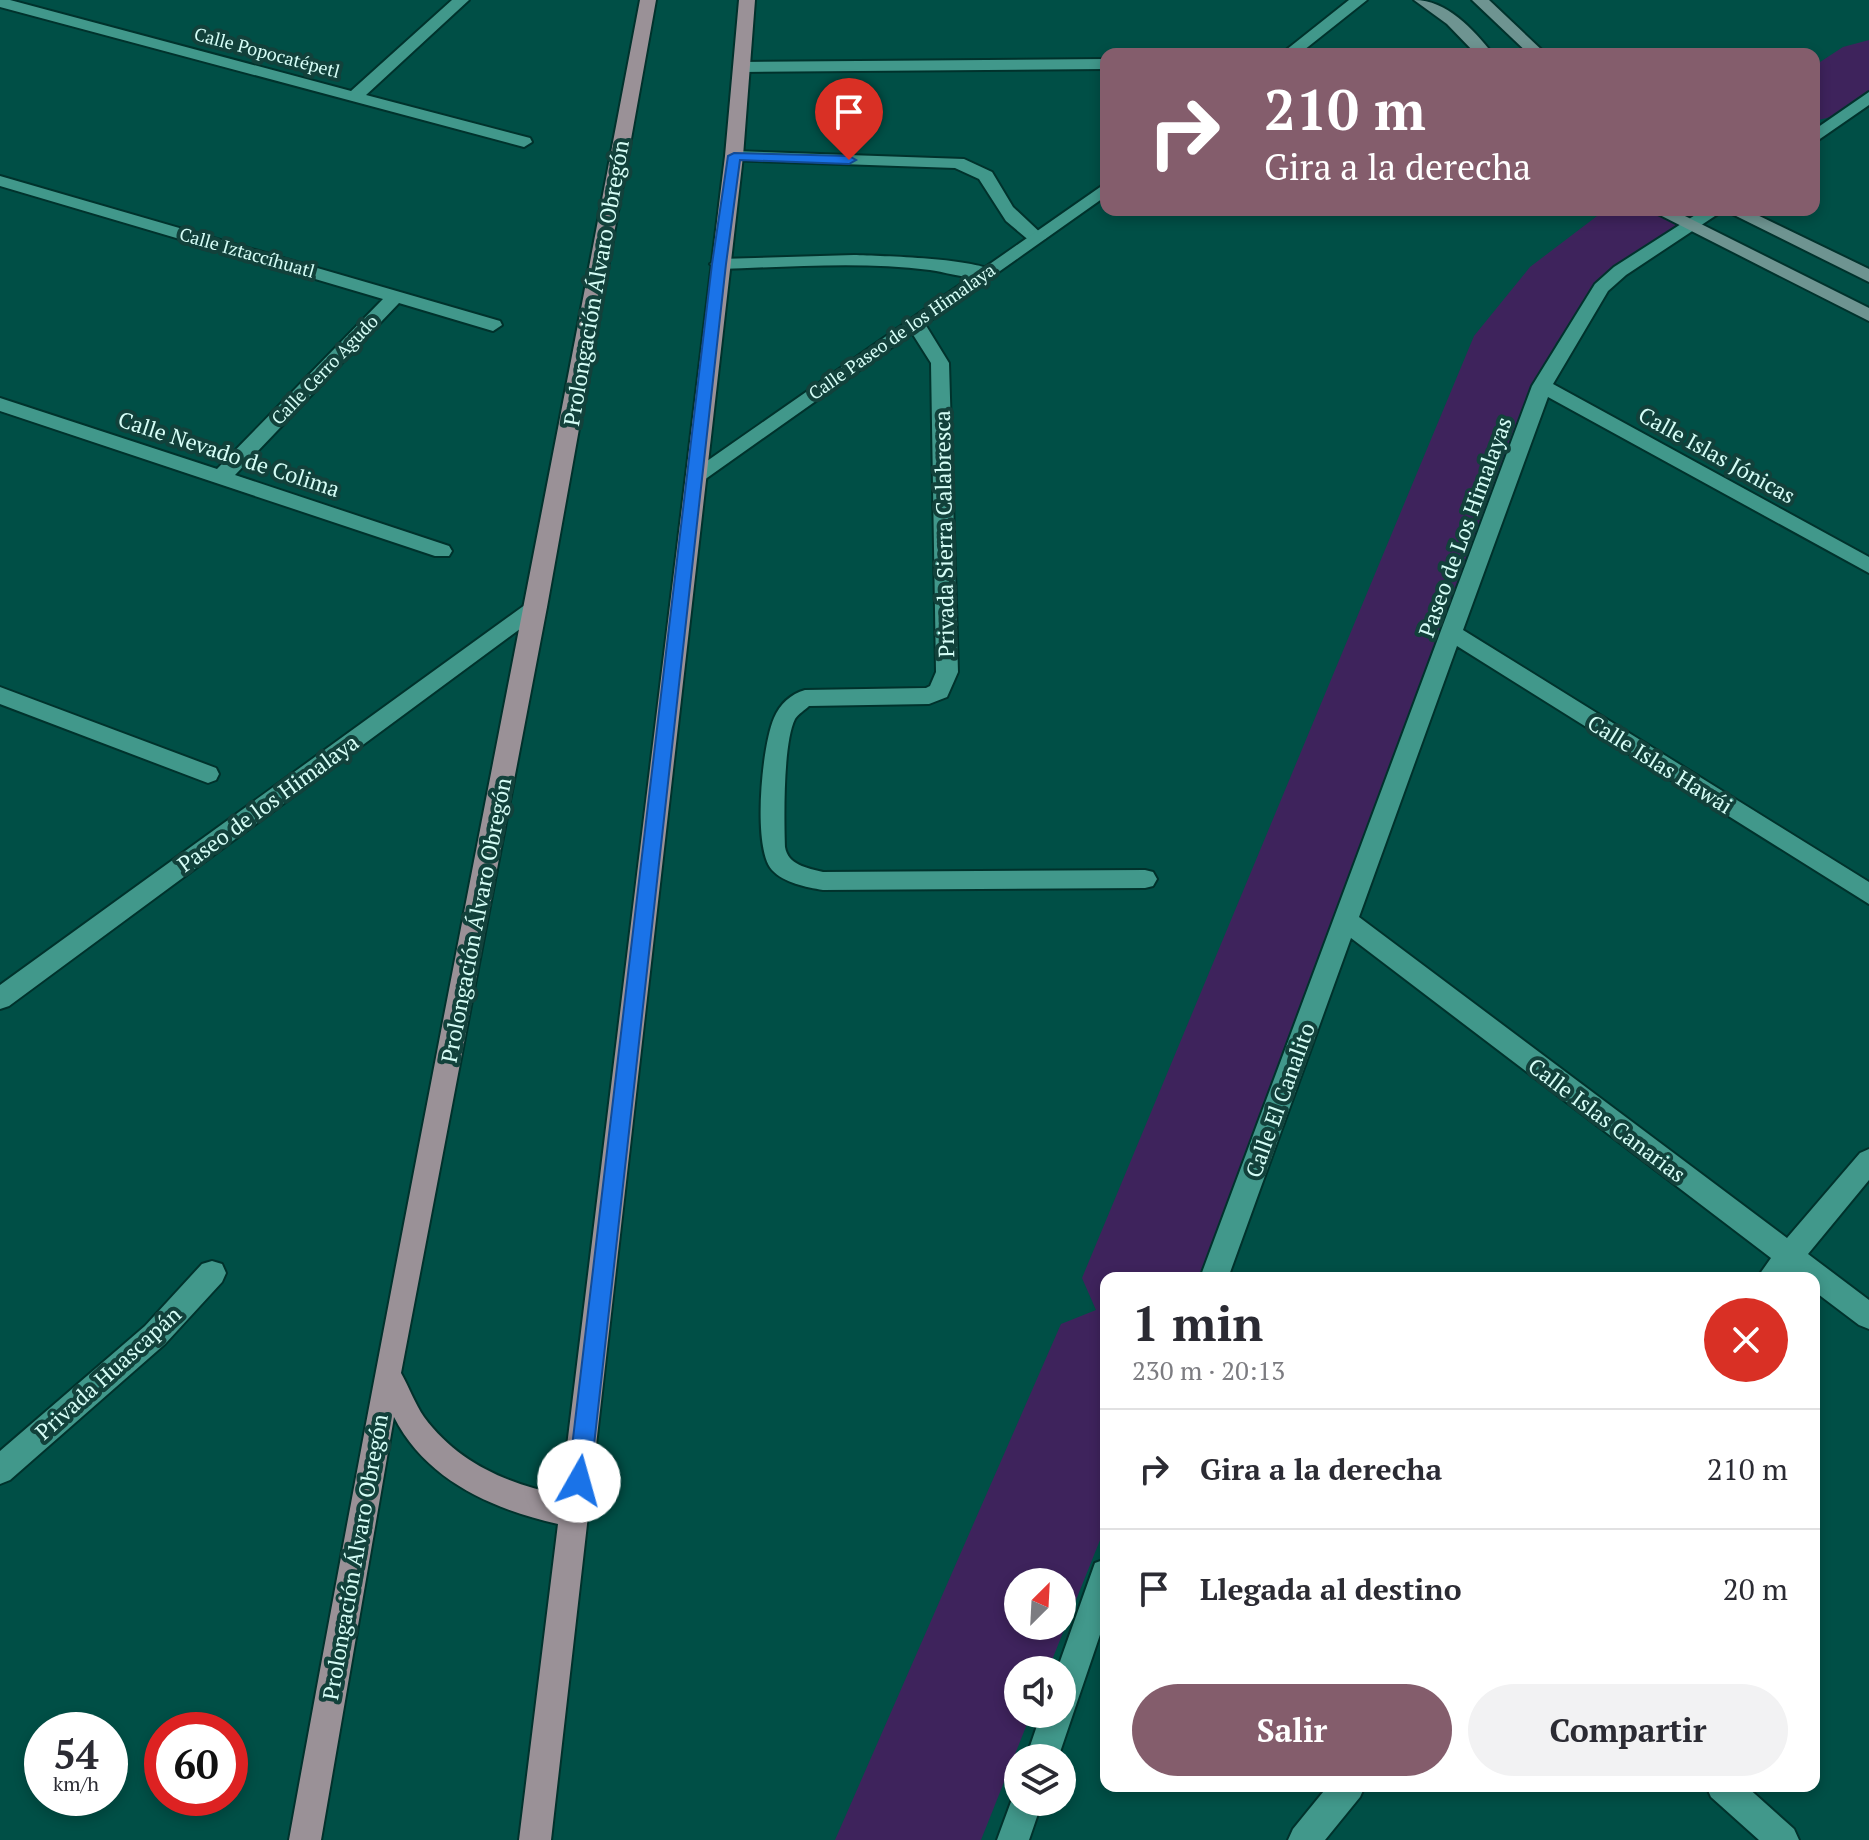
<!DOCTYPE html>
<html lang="es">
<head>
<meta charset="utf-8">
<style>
	:root { --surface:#fff; --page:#f2f2f3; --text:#2b2b33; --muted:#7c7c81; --line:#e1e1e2; --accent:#845d6c }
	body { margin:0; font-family:"PT Serif",serif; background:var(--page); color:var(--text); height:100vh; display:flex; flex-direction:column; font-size:30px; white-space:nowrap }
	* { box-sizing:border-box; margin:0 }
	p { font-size:26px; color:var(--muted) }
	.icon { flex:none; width:44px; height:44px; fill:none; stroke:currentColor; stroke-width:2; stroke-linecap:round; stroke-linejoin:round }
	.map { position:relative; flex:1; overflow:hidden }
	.side { position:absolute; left:1100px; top:1272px; width:720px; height:520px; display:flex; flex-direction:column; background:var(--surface); border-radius:16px; box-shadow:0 4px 12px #0003 }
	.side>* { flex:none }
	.top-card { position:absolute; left:1100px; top:48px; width:720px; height:168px; border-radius:16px; box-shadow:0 4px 12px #0003; background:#845d6c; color:#fff; overflow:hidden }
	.needle { width:52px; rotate:24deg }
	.tools { position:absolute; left:1004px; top:1568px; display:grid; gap:16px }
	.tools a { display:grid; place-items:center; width:72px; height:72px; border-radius:50%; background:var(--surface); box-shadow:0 4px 12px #0003; font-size:40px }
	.speed { position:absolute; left:24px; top:1712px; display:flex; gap:16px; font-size:40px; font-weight:700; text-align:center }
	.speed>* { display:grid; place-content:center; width:104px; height:104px; border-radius:50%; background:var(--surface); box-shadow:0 4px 12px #0003; line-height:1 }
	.speed small { font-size:20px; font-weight:400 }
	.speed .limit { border:12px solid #d22; background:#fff; color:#111 }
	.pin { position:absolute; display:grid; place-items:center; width:68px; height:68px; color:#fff; margin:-82px -34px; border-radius:50% 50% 50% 0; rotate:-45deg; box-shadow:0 0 8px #0007 }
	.pin .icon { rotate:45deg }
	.me { position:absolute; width:88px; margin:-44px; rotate:7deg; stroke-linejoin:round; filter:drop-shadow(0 0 6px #0008) }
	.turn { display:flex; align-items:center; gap:28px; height:168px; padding:0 32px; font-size:36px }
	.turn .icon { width:104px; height:104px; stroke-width:2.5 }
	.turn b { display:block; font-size:56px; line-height:68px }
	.round { display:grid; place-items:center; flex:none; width:84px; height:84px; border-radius:42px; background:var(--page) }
	.headline { display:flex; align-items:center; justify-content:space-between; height:136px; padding:0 32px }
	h1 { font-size:48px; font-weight:700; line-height:60px }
	.action { display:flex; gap:16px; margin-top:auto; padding:16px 32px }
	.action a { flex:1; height:92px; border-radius:48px; background:var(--accent); color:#fff; font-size:32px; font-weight:700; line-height:92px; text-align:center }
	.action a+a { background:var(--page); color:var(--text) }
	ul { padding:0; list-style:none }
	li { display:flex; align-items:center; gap:24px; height:120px; padding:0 32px; border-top:2px solid var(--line) }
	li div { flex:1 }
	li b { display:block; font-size:30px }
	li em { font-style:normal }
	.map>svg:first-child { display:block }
</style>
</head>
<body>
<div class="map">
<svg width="1869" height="1840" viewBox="0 0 1869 1840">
	<rect width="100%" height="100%" fill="#004f46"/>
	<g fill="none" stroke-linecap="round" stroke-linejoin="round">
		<path fill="#3e235c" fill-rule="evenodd" d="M 1869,40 L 1869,95 L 1840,115 L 1814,121 L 1814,66 L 1843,47 Z
			M 1605,210 L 1665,210 L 1676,225 L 1664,242 L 1588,303 L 1556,343 L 1204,1278 L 1106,1278 L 1106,1525 L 1048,1670 L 1018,1670 L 1018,1714 L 1031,1714 L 981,1840 L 835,1840 L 1061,1324 L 1096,1310 L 1082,1278 L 1474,336 L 1530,267 ZM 1018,1582 L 1062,1582 L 1062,1626 L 1018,1626 Z"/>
		<defs>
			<path id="lane" d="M 1106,59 L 1106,69 L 741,72 L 733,67 L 741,62 Z
				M 734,151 L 964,159 L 992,172 L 1013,207 L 1046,238 L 1037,243 L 1031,242 L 1006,221 L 979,179 L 955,168 L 728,160 L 725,156 L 728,152 Z
				M 854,255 C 880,256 981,258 996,273 C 984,285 947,272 930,270 C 861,261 789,267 719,269 L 710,264 L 719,259 Z"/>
			<path id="street" d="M 0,0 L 10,0 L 351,91 L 452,0 L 469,0 L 366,95 L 530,138 L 532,142 L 524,147 L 0,7 Z
				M 1349,0 L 1367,0 L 1299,54 L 1281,54 Z
				M 1869,92 L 1869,105 L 1814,143 L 1814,130 Z
				M 0,176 L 500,321 L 502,325 L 493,331 L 399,303 L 235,475 L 449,546 L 452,551 L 449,556 L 435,556 L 0,411 L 0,398 L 217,469 L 383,299 L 0,186 Z
				M 1106,183 L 1106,196 L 925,324 L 949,363 L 958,672 L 947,697 L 929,704 L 809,706 C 805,710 798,714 795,719 C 783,743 784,819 785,847 C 788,865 807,868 823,872 L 1145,870 L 1153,872 L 1157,879 L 1153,886 L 1145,888 L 823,890 C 806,887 784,883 772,870 C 752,848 762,745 774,718 C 780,704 791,694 805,690 L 926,688 L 930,686 L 936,672 L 931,363 L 912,333 L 704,480 L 690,480 L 687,475 Z
				M 1703,210 L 1724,210 L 1626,275 L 1608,291 L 1553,384 L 1869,557 L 1869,573 L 1548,397 L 1463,630 L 1869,882 L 1869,904 L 1457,646 L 1359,917 L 1787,1238 L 1860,1153 L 1869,1149 L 1869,1180 L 1808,1254 L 1869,1300 L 1869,1329 L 1859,1325 L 1814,1291 L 1814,1278 L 1797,1278 L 1792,1274 L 1788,1278 L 1757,1278 L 1771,1258 L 1351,938 L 1228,1278 L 1200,1278 L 1532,386 L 1595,284 L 1614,267 Z
				M 536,599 L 543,602 L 547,607 L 543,612 L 9,1006 L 0,1009 L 0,985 L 529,602 Z
				M 0,687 L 216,768 L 219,774 L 216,780 L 208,783 L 200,780 L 0,704 Z
				M 212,1261 L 222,1264 L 226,1273 L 222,1282 L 165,1344 L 10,1480 L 0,1484 L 0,1451 L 145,1326 L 202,1264 Z
				M 1106,1559 L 1106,1617 L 1058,1758 L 1026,1758 L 1041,1714 L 1062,1714 L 1062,1670 L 1057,1670 L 1095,1563 Z
				M 1328,1786 L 1365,1786 L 1360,1797 L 1325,1840 L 1288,1840 L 1293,1829 Z
				M 1706,1786 L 1746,1786 L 1794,1829 L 1799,1840 L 1759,1840 L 1711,1797 Z
				M 1018,1789 L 1018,1802 L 1042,1802 L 1029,1840 L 997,1840 L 1015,1791 Z"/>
			<path id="secondary" d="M 1414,0 C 1447,0 1473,29 1493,54 L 1476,54 L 1447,24 Z
				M 1472,0 L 1489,0 L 1546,54 L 1529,54 Z
				M 1650,210 L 1673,210 L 1869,308 L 1869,321 Z
				M 1724,210 L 1747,210 L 1869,269 L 1869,282 Z"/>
			<path id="primary" d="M 640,0 L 656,0 L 547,607 L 401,1373 C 409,1387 415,1404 424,1417 C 458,1463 508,1484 561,1495 L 725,156 L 739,0 L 755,0 L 743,156 L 551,1840 L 519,1840 L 558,1524 C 492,1509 426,1480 394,1417 L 321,1840 L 289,1840 C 400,1225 524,614 640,0 Z"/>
		</defs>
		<use href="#lane" stroke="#00322c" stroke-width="4"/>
		<use href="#street" stroke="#00322c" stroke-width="4"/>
		<use href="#secondary" stroke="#00322c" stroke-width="4"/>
		<use href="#primary" stroke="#00322c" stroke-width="4"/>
		<use href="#lane" fill="#41988b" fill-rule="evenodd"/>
		<use href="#street" fill="#41988b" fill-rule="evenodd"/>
		<use href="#secondary" fill="#6e9491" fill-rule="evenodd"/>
		<use href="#primary" fill="#9a9197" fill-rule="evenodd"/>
	</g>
	<path fill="#1a73e8" stroke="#114b97" stroke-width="2" d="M 734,153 L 849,156 L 856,160 L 849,164 L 740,160 L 726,264 L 590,1481 L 586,1489 L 579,1492 L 571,1489 L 568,1481 L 712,264 L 728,156 Z"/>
	<g text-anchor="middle" stroke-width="8" stroke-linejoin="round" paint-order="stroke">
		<g font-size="18" fill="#d5fdf6" stroke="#12413b">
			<text transform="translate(267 53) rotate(15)" y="6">Calle Popocatépetl</text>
			<text transform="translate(247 253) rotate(16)" y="6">Calle Iztaccíhuatl</text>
			<text transform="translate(902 332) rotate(-35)" y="6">Calle Paseo de los Himalaya</text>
			<text transform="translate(325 370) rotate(-46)" y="6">Calle Cerro Agudo</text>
		</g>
		<g font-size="22" fill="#d5fdf6" stroke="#12413b">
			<text transform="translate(596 283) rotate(-80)" y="8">Prolongación Álvaro Obregón</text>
			<text transform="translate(229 454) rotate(18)" y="8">Calle Nevado de Colima</text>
			<text transform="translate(1717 455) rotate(29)" y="8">Calle Islas Jónicas</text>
			<text transform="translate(1465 527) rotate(-70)" y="8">Paseo de Los Himalayas</text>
			<text transform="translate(944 534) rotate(-91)" y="8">Privada Sierra Calabresca</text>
			<text transform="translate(1660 764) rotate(32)" y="8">Calle Islas Hawái</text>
			<text transform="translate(268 803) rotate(-36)" y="8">Paseo de los Himalaya</text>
			<text transform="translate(476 920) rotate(-79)" y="8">Prolongación Álvaro Obregón</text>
			<text transform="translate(1280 1100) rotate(-70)" y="8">Calle El Canalito</text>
			<text transform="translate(1607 1120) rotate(37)" y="8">Calle Islas Canarias</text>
			<text transform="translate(108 1373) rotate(-42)" y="8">Privada Huascapán</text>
			<text transform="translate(355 1557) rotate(-80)" y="8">Prolongación Álvaro Obregón</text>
		</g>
	</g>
</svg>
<div class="tools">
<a><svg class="needle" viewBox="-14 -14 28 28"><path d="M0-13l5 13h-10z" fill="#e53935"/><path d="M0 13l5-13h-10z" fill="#7c7c81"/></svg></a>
<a><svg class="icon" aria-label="sound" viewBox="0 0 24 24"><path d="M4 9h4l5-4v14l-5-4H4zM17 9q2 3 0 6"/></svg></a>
<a><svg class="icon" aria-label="layers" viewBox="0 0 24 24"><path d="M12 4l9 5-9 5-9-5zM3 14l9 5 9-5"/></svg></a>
</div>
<div class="speed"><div>54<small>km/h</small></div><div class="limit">60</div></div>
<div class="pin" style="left:849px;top:160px;background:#d93025"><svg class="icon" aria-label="arrive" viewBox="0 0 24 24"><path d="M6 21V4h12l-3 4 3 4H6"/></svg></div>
<svg class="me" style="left:579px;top:1481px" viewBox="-20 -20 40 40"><circle r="19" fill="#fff"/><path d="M0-13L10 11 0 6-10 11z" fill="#1a73e8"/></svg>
<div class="top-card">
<div class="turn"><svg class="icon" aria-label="right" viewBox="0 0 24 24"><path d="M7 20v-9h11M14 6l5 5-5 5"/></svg><div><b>210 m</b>Gira a la derecha</div></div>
</div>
<section class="side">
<div class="headline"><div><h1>1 min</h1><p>230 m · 20:13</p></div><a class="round" style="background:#d93025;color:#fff"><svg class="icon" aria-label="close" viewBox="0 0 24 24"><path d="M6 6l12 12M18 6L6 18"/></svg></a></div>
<ul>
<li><svg class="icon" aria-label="right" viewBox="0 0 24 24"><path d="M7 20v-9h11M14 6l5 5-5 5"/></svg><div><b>Gira a la derecha</b></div><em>210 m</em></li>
<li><svg class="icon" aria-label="arrive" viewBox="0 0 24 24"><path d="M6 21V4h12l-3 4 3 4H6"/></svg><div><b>Llegada al destino</b></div><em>20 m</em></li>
</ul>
<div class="action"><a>Salir</a><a>Compartir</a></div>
</section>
</div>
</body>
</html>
